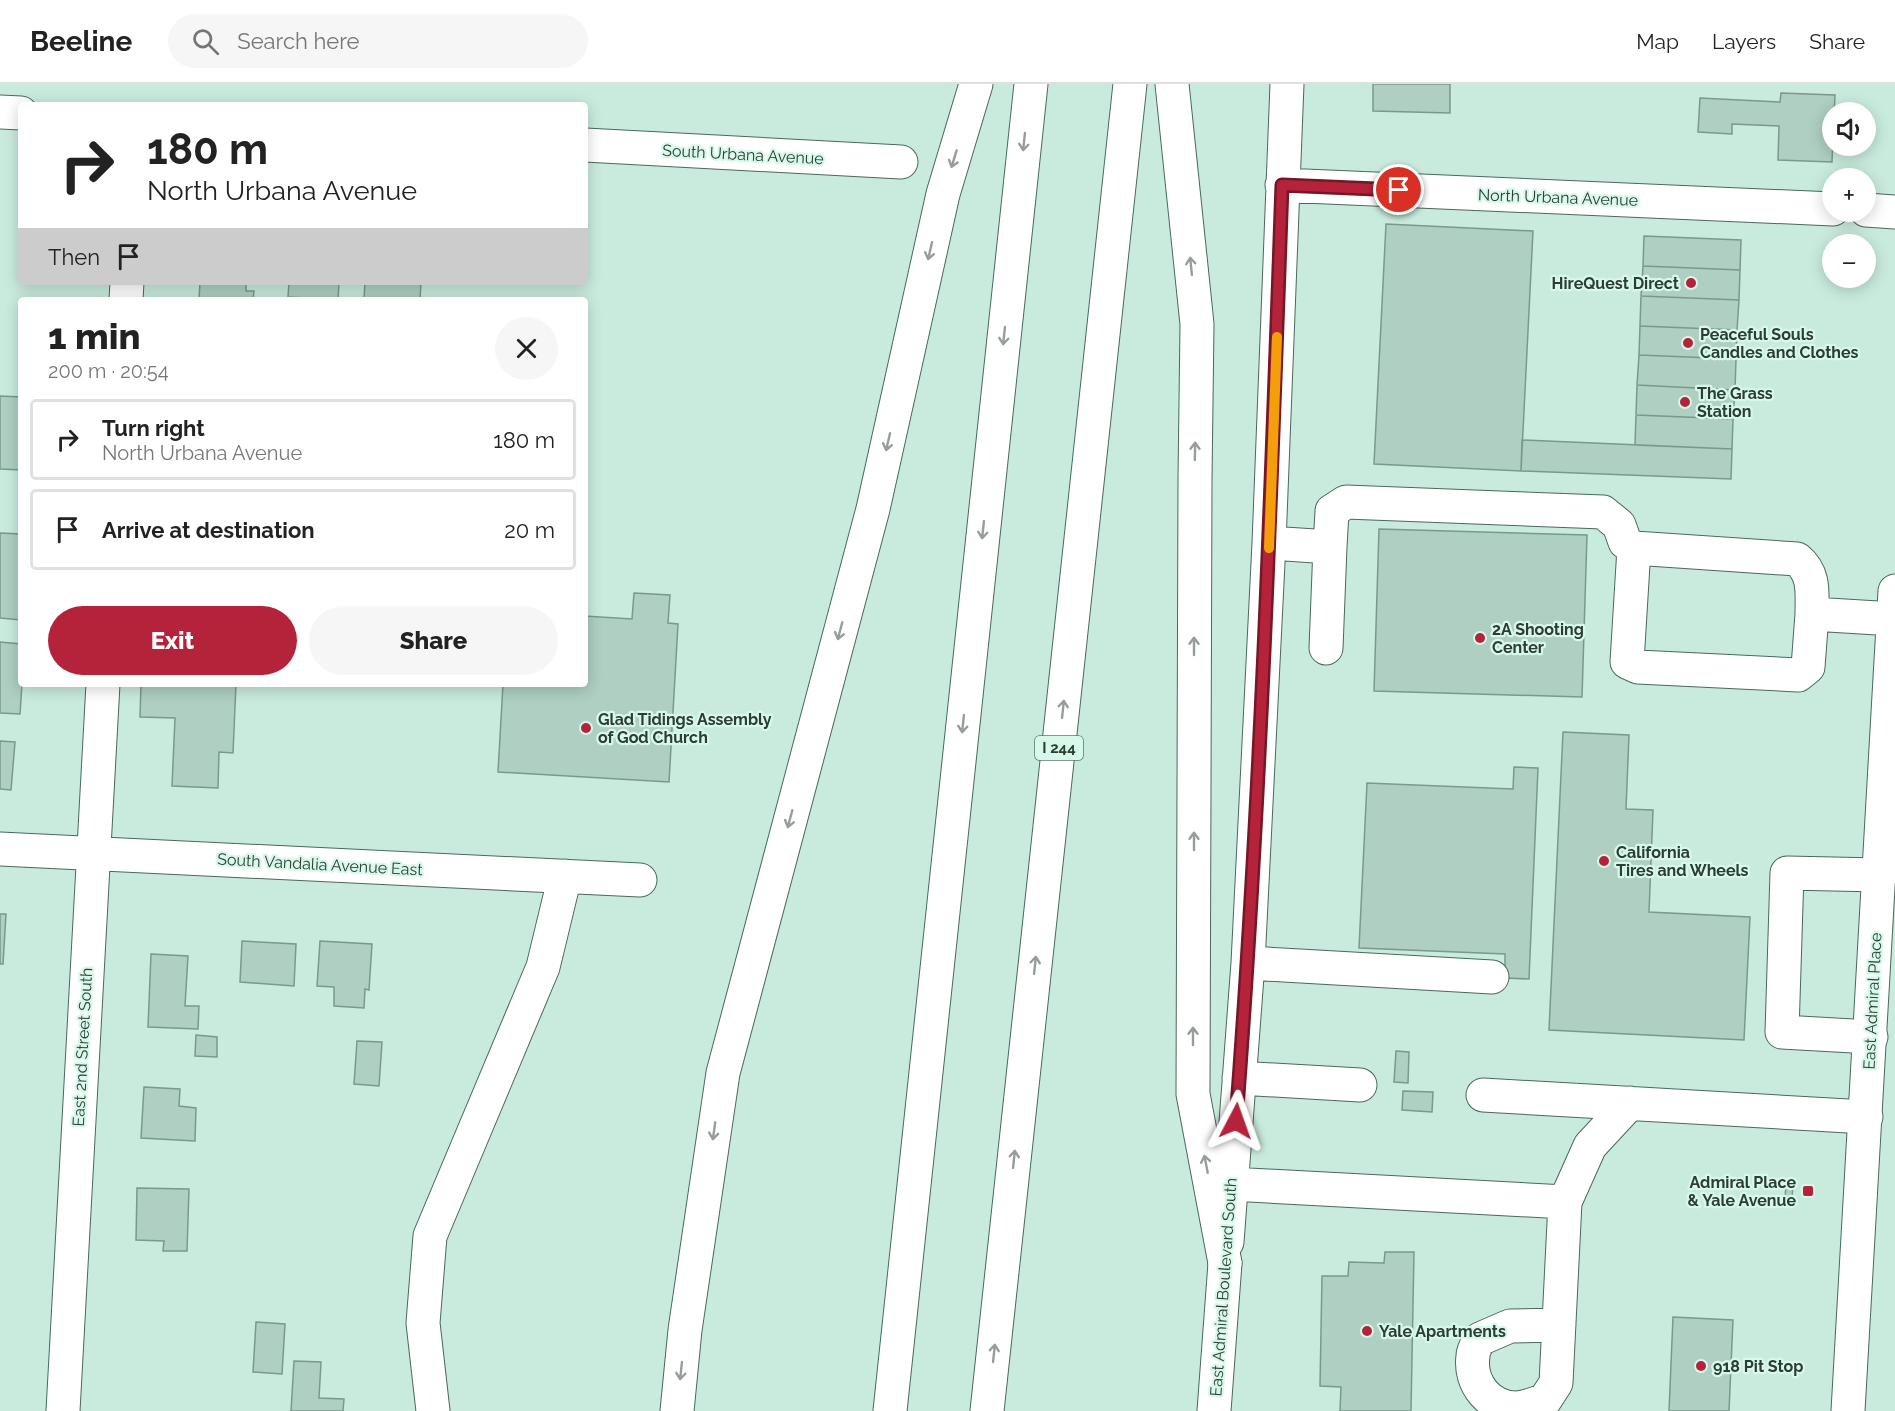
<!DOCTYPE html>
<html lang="en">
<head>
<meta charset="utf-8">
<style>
	:root { --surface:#fff; --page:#f6f6f6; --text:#222; --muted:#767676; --line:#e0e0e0; --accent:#b5233b }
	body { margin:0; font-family:Raleway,sans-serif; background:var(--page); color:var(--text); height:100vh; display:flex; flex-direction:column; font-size:22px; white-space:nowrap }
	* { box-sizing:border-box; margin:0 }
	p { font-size:20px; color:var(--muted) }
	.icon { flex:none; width:33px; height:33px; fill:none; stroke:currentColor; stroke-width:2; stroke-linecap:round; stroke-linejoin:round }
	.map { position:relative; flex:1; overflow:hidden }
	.details { position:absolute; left:18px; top:213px; width:570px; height:390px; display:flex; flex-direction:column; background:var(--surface); border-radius:6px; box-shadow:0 3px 15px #0003 }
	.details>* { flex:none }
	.hud { position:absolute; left:18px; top:18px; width:570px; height:183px; border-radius:6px; box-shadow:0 3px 15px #0003; background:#fff; color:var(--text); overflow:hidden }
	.tools { position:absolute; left:1822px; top:18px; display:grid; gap:12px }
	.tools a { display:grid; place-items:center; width:54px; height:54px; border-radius:50%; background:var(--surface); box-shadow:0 3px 15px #0003; font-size:30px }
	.pin { position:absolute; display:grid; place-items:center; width:51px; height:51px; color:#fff; margin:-26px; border:3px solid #fff; border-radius:50%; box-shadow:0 2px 6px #0007 }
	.me { position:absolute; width:66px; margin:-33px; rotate:4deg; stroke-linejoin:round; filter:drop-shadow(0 0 4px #0008) }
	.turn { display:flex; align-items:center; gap:21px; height:126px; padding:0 30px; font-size:27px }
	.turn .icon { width:78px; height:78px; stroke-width:2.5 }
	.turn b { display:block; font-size:42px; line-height:51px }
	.then { display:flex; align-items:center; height:57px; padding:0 30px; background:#0003; gap:12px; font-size:22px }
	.round { display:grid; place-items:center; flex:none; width:63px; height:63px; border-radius:32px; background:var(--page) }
	.overview { display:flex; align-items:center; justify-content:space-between; height:102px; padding:0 30px }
	h1 { font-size:36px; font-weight:800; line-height:45px }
	.action { display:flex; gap:12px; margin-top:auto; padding:12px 30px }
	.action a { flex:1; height:69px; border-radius:36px; background:var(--accent); color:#fff; font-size:24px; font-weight:800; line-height:69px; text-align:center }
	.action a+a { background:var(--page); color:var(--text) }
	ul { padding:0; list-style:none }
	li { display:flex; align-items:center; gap:18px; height:81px; margin:0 12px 9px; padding:0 18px; border:3px solid var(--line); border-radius:6px }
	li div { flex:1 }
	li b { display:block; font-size:22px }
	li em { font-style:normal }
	header { display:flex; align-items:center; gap:36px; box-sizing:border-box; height:84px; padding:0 30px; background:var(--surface); border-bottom:2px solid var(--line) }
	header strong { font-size:28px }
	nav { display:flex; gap:33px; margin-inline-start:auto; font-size:21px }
	.search { width:420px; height:54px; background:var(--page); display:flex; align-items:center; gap:15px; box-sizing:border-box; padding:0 21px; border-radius:33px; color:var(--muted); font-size:22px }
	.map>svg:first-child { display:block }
</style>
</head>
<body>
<header>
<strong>Beeline</strong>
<div class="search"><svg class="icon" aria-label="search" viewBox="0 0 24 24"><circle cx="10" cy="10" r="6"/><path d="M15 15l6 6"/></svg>Search here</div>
<nav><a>Map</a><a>Layers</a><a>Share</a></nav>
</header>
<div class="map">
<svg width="1895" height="1327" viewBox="0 0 1895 1327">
	<rect width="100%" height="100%" fill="#c9ebdd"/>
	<path fill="#aecfc1" stroke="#79998c" stroke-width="1.5" d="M 1373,0 L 1450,0 L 1450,29 L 1373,27 Z
		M 1781,9 L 1835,11 L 1832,78 L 1778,76 L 1779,42 L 1732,40 L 1732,50 L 1698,48 L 1700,14 L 1780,18 Z
		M 1386,140 L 1533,147 L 1521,387 L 1374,380 Z
		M 1644,152 L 1741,156 L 1740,186 L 1643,182 Z
		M 1643,182 L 1740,186 L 1739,216 L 1641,212 Z
		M 200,198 L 246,198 L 246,207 L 254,207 L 253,216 L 199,216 Z
		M 289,198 L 339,198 L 338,216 L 288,213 Z
		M 365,198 L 421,198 L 420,216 L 364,215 Z
		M 1641,212 L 1739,216 L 1737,246 L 1640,242 Z
		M 1640,242 L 1737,246 L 1736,275 L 1639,271 Z
		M 1639,271 L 1736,275 L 1735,306 L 1637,301 Z
		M 1637,301 L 1735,306 L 1733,335 L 1636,331 Z
		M 0,312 L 21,313 L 21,386 L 0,385 Z
		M 1636,331 L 1733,335 L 1732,365 L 1635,361 Z
		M 1522,356 L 1732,365 L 1731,395 L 1521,387 Z
		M 1379,445 L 1587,451 L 1582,613 L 1374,607 Z
		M 0,449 L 21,450 L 21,536 L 0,534 Z
		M 634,509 L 670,511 L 668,539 L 678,540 L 669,698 L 498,688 L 503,600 L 585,600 L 585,532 L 632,535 Z
		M 0,558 L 21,560 L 22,600 L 20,630 L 0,629 Z
		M 141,600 L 236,600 L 233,669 L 219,668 L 218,704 L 172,702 L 175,634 L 140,633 Z
		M 1563,648 L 1629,651 L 1626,725 L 1653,726 L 1649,828 L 1750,833 L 1744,956 L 1549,946 Z
		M 0,657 L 15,658 L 11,706 L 0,705 Z
		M 1514,683 L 1538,684 L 1529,895 L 1505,894 L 1505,870 L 1359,864 L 1367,699 L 1513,705 Z
		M 0,830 L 6,830 L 3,880 L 0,880 Z
		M 242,857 L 296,860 L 294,902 L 240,898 Z
		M 320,857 L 372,860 L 369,906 L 365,905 L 364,924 L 334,922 L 334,903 L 317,902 Z
		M 151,870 L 188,872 L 185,922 L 199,922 L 198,945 L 148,943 Z
		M 196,951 L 217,953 L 217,973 L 195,972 Z
		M 357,957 L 382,958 L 379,1002 L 354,1000 Z
		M 1396,967 L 1409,968 L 1408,999 L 1394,998 Z
		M 144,1003 L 180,1005 L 179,1022 L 196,1024 L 195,1057 L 141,1054 Z
		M 1403,1007 L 1433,1008 L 1432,1028 L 1402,1026 Z
		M 1786,1101 L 1793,1101 L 1792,1114 L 1785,1114 Z
		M 137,1104 L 189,1105 L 187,1167 L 163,1167 L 164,1157 L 136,1156 Z
		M 1385,1168 L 1414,1168 L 1411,1327 L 1340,1327 L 1341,1303 L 1320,1302 L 1322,1192 L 1348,1192 L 1349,1178 L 1384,1179 Z
		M 1673,1233 L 1733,1236 L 1729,1327 L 1669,1327 Z
		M 256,1238 L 285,1240 L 282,1290 L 253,1288 Z
		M 294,1277 L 321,1278 L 319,1314 L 344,1315 L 343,1327 L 291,1327 Z"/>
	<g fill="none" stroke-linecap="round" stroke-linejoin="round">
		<defs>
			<path id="minor" d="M 0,28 L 21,29
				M 585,61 L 901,78
				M 1282,101 L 1833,125
				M 1866,126 L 1895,128
				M 126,216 L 127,198
				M 1269,459 L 1330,463 L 1332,427 L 1346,418 L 1603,428 L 1619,441 L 1625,458 L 1634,464 L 1797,475 C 1815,490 1812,508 1812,530 L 1894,535
				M 1634,464 L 1627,578 L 1638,583 L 1798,591 L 1808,583 L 1812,530
				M 1326,564 L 1330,463
				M 0,765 L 640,796
				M 1248,879 L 1492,893
				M 1871,953 L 1782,948 L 1787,789 L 1880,791
				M 1239,994 L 1360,1001
				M 1483,1011 L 1866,1033
				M 1231,1100 L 1565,1118
				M 1227,1158 L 1248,879 L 1269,459 L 1287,0
				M 1559,1241 L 1510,1242 L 1480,1255 C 1477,1260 1473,1266 1473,1272 C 1469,1300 1490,1325 1518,1324 C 1527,1323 1537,1319 1545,1316 L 1556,1299 L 1565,1118 L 1590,1062 L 1630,1019
				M 63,1327 L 103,600
				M 433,1327 L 423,1239 L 430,1152 L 543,883 L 565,792"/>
			<path id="major" d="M 1214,1327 L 1225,1179
				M 1848,1327 L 1895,507"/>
			<path id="highway" d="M 1172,0 L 1197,240 L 1195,395 L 1193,1010 L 1225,1179
				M 677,1327 L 685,1246 L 723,989 L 873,425 L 943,110 L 976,0
				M 890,1327 L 1031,0
				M 987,1327 L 1130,0"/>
		</defs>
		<use href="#minor" stroke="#4a685c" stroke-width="35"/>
		<use href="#major" stroke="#4a685c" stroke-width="35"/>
		<use href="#highway" stroke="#4a685c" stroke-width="35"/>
		<use href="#minor" stroke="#fff" stroke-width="33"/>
		<use href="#major" stroke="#fff" stroke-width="33"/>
		<use href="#highway" stroke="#fff" stroke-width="33"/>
	</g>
	<defs><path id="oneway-shaft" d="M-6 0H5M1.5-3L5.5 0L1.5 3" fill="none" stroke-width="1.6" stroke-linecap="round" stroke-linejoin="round" transform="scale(1.5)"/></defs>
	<g stroke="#969e9a">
		<use href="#oneway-shaft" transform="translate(1024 58) rotate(96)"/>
		<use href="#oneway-shaft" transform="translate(954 75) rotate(107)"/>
		<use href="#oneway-shaft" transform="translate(930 167) rotate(103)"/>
		<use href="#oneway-shaft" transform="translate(1191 182) rotate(-96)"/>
		<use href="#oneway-shaft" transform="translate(1004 252) rotate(96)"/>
		<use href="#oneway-shaft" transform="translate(888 358) rotate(103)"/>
		<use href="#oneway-shaft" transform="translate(1195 367) rotate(-89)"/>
		<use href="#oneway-shaft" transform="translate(983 446) rotate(96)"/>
		<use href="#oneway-shaft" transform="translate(840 547) rotate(105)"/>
		<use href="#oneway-shaft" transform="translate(1194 562) rotate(-90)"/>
		<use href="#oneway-shaft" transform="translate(1063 625) rotate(-84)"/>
		<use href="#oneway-shaft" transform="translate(963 640) rotate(96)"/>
		<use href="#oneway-shaft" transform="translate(790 735) rotate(105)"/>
		<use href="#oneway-shaft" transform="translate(1194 757) rotate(-90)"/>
		<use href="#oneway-shaft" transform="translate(1035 881) rotate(-84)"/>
		<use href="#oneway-shaft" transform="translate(1193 952) rotate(-90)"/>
		<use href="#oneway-shaft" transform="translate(714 1047) rotate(98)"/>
		<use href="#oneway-shaft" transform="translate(1014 1075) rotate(-84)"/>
		<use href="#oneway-shaft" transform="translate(1206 1080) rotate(-101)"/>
		<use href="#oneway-shaft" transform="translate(994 1269) rotate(-84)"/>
		<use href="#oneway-shaft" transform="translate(681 1287) rotate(96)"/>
	</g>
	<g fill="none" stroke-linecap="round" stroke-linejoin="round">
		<defs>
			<path id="route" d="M 1236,1037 C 1260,725 1271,413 1282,101 L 1399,106"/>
		</defs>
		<use href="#route" stroke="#761726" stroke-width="15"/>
		<use href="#route" stroke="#b5233b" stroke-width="10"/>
		<path stroke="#f59e0b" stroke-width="10" d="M 1269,464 L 1277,253"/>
	</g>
	<g fill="#b5233b" stroke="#d7f9ea" stroke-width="2">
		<circle cx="1691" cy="199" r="6"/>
		<circle cx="1688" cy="259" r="6"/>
		<circle cx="1685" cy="318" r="6"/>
		<circle cx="1480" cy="554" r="6"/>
		<circle cx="586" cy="644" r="6"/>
		<circle cx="1604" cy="777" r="6"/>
		<rect x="1802" y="1101" width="12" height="12" rx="3"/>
		<circle cx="1367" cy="1247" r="6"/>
		<circle cx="1701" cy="1282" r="6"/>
	</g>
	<g text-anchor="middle" stroke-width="4.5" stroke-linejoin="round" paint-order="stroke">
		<rect fill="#d7f9ea" stroke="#61756c" stroke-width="1.5" x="1035" y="652" width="48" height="24" rx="4.5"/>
		<g font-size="15" font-weight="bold" fill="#2e3c36">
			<text x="1059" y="669">I 244</text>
		</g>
		<g font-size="16" fill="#2e3c36" stroke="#d7f9ea">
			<text transform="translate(743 70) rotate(3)" y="6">South Urbana Avenue</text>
			<text transform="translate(1558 113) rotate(2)" y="6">North Urbana Avenue</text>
			<text transform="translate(320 780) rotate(3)" y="6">South Vandalia Avenue East</text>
			<text transform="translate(1872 917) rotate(-87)" y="6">East Admiral Place</text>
			<text transform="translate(82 963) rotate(-87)" y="6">East 2nd Street South</text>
			<text transform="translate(1223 1203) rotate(-86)" y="6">East Admiral Boulevard South</text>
		</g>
		<g font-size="16" font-weight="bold" fill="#2e3c36" stroke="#d7f9ea" text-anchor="start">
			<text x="1679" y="205" text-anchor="end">HireQuest Direct</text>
			<text x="1700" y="256">Peaceful Souls<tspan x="1700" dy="18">Candles and Clothes</tspan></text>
			<text x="1697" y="315">The Grass<tspan x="1697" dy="18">Station</tspan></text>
			<text x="1492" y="551">2A Shooting<tspan x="1492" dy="18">Center</tspan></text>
			<text x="598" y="641">Glad Tidings Assembly<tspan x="598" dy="18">of God Church</tspan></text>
			<text x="1616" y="774">California<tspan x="1616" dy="18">Tires and Wheels</tspan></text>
			<text x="1796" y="1104" text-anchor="end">Admiral Place<tspan x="1796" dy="18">&amp; Yale Avenue</tspan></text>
			<text x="1379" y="1253">Yale Apartments</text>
			<text x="1713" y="1288">918 Pit Stop</text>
		</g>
	</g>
</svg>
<div class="tools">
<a><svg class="icon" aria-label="sound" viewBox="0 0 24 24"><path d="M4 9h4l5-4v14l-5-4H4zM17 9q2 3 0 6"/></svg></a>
<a>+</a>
<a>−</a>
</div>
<div class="pin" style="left:1399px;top:106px;background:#d93025"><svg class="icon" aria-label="arrive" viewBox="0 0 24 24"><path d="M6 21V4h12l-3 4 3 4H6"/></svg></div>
<svg class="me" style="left:1236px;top:1037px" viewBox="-20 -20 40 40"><path d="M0-17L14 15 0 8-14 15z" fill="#b5233b" stroke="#fff" stroke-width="4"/></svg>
<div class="hud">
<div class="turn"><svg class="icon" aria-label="right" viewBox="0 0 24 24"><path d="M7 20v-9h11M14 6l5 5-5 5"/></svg><div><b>180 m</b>North Urbana Avenue</div></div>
<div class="then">Then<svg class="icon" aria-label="arrive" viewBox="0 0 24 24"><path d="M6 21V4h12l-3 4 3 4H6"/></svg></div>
</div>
<section class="details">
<div class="overview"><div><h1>1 min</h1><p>200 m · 20:54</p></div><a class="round"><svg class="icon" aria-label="close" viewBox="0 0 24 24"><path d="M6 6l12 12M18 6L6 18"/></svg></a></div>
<ul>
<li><svg class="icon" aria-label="right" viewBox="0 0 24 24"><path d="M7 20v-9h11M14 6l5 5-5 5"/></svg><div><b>Turn right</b><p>North Urbana Avenue</p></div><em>180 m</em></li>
<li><svg class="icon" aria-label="arrive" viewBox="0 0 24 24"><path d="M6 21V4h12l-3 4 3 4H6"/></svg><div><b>Arrive at destination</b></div><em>20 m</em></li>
</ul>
<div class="action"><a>Exit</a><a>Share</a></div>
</section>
</div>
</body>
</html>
